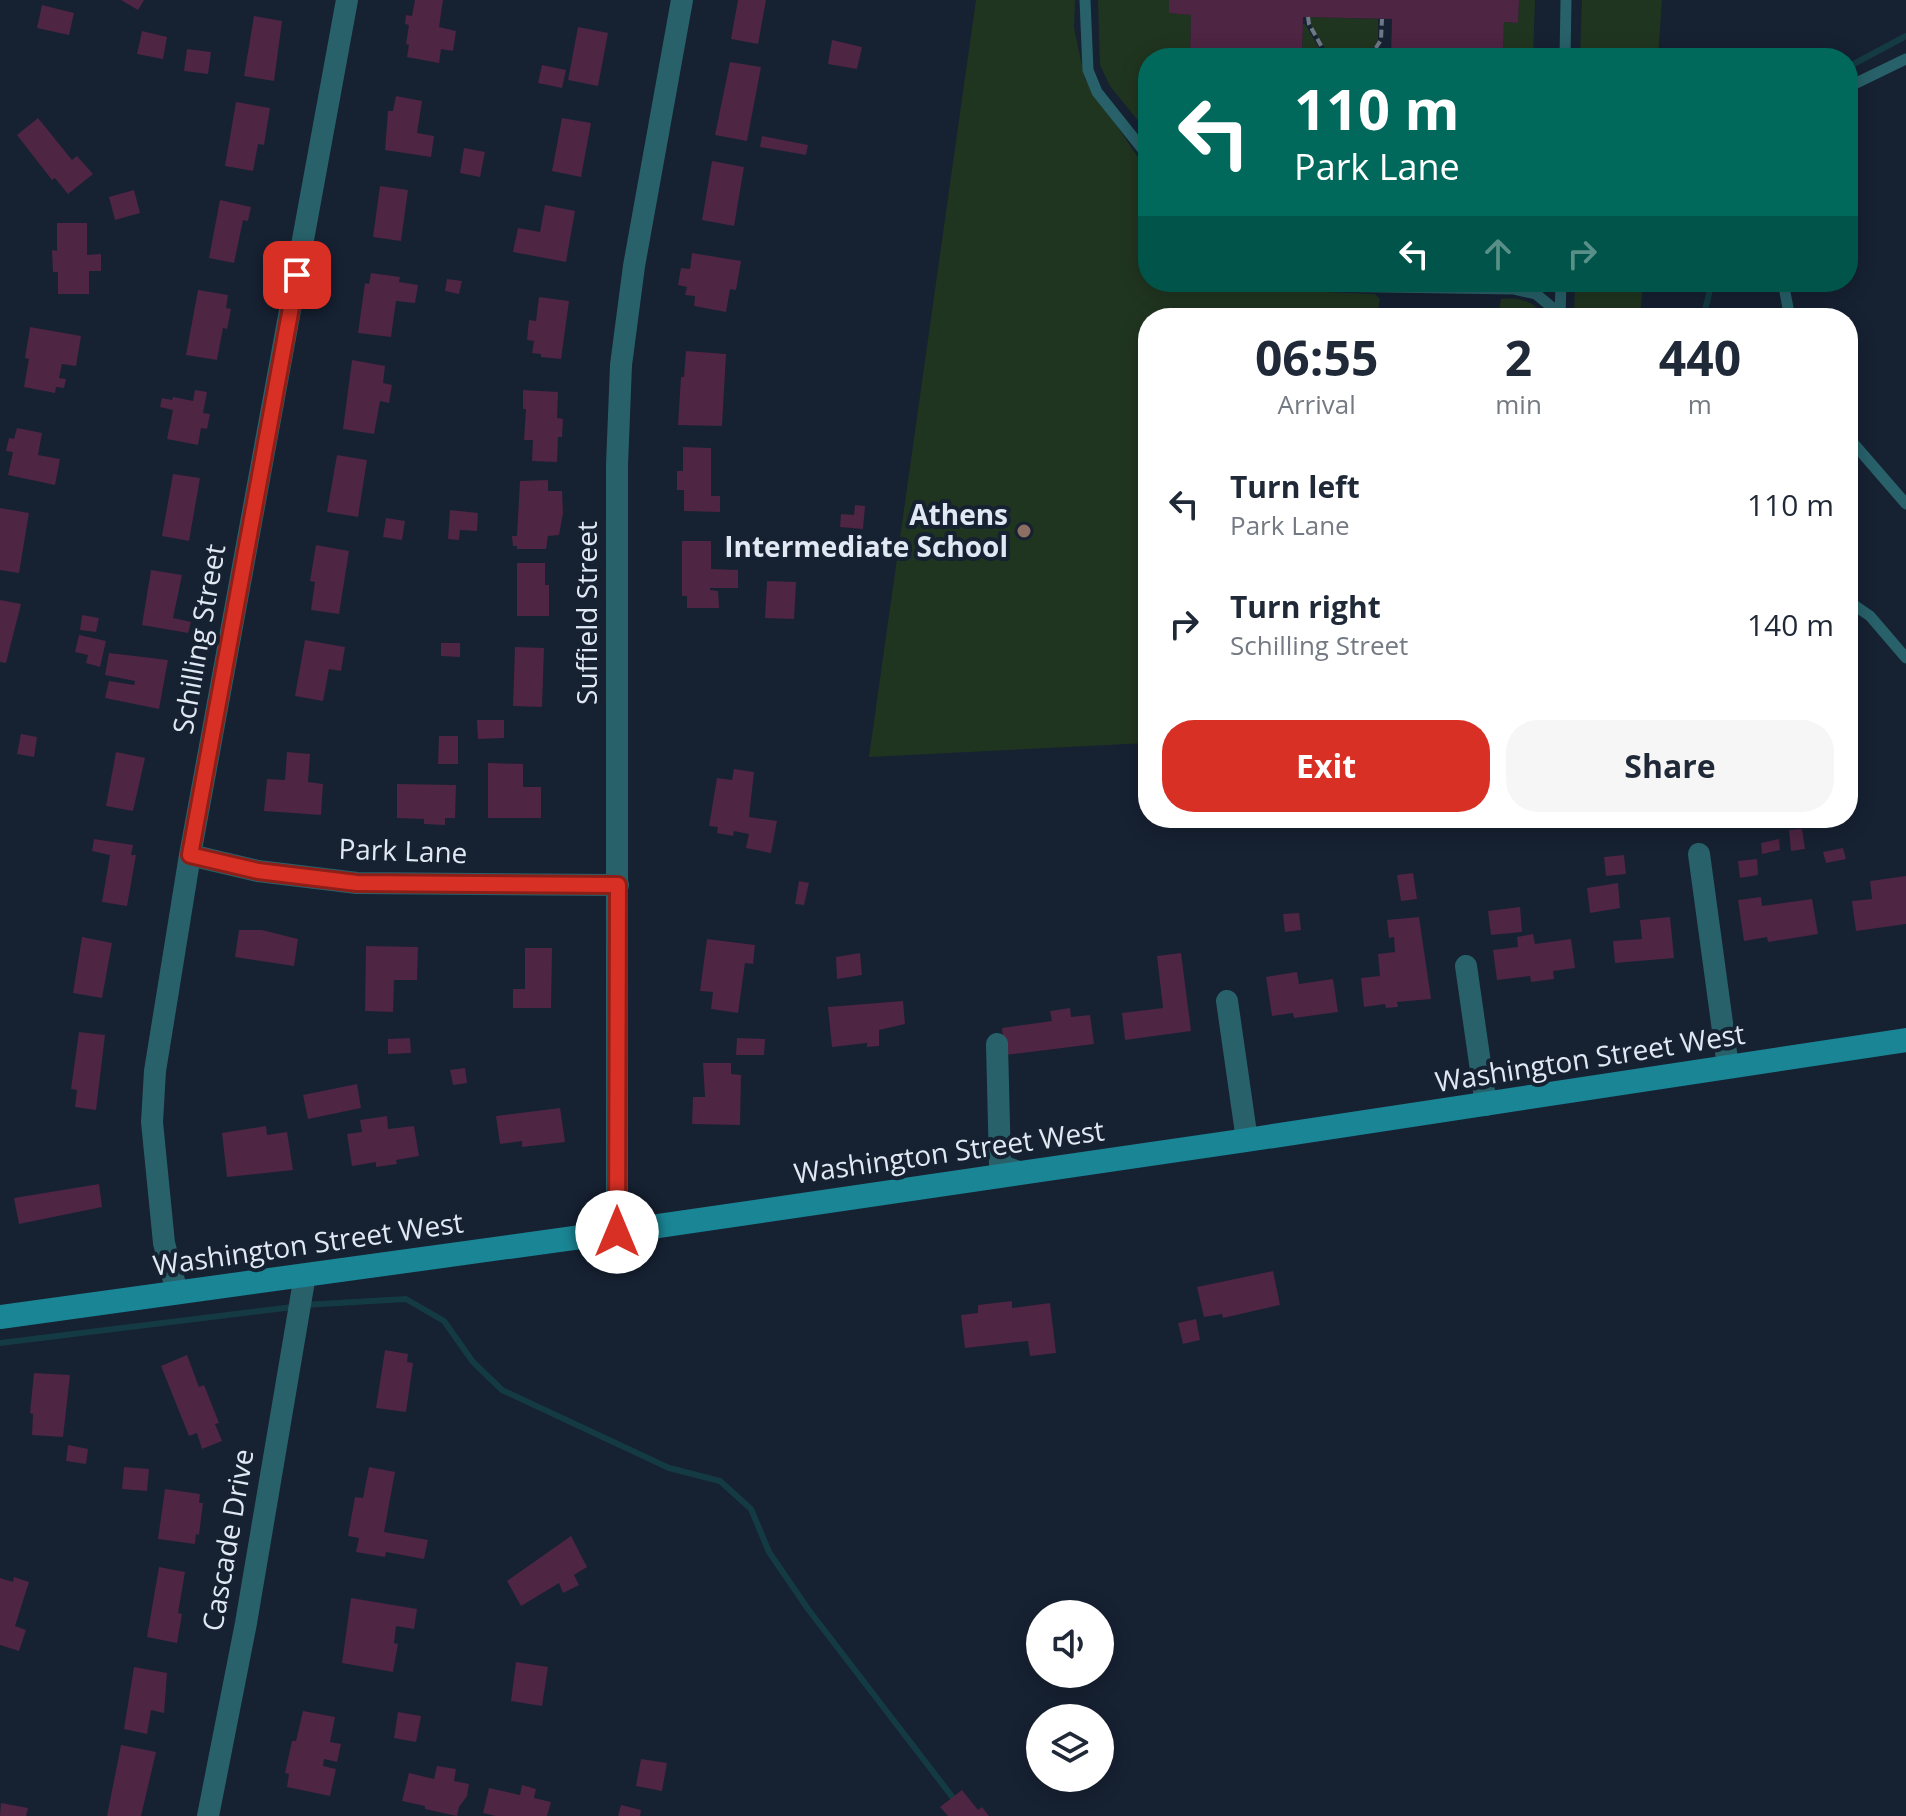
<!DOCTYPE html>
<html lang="en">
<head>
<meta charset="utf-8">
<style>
	:root { --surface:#fff; --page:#f6f6f7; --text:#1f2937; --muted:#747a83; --accent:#d93025 }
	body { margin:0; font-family:"Open Sans",sans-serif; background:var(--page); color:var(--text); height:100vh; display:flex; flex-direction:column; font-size:30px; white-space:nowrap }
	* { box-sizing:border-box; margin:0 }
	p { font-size:26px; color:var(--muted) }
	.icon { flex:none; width:44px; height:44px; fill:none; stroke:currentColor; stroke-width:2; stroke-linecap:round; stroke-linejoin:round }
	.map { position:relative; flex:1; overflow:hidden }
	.details { position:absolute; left:1138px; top:308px; width:720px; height:520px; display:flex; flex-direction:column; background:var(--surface); border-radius:32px; box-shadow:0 4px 20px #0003 }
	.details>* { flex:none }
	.banner { position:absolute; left:1138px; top:48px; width:720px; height:244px; border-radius:32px; box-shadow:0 4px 20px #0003; background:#00695c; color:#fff; overflow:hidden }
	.fabs { position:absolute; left:1026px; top:1600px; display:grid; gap:16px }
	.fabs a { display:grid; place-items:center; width:88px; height:88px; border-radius:50%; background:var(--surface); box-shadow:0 4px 20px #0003; font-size:40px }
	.pin { position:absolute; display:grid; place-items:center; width:68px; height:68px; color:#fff; margin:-34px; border-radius:16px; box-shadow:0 4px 12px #0006 }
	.me { position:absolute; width:88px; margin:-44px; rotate:0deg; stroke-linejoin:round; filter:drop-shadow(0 0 6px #0008) }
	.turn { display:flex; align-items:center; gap:28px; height:168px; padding:0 24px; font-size:36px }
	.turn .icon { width:104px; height:104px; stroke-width:2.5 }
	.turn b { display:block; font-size:56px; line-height:68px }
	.lanes { display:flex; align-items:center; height:76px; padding:0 24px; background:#0003; justify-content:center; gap:40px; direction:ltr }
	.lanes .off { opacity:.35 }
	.eta { display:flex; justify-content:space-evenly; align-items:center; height:136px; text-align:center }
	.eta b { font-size:48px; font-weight:700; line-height:56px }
	.cta { display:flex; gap:16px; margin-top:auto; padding:16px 24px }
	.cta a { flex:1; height:92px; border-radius:32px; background:var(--accent); color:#fff; font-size:32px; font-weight:700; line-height:92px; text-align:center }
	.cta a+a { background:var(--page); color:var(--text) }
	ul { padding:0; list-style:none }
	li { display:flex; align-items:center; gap:24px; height:120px; padding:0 24px }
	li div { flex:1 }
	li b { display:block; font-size:30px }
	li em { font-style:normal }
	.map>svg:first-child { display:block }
</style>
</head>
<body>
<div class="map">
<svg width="1906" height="1816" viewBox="0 0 1906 1816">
	<rect width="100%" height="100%" fill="#162132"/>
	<path fill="#203520" d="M 976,0 L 1075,0 L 1074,28 L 1085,79 L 1140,160 L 1148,186 L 1148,282 L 1191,282 L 1230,288 L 1375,294 L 1380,299 L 1377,315 L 1383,317 L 1387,313 L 1498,316 L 1501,299 C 1520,297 1535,301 1545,318 L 1148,318 L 1148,743 L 869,757 Z
		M 1098,0 L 1169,0 L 1169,13 L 1191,15 L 1190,58 L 1148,58 L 1148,133 L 1110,86 L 1100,65 Z
		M 1519,0 L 1535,0 L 1533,58 L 1503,58 L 1504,22 L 1518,23 Z
		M 1582,0 L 1662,0 L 1658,58 L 1580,58 Z
		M 1310,17 L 1378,19 L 1378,41 L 1366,58 L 1331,58 L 1310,24 Z
		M 1303,24 L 1305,24 L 1325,58 L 1302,58 Z
		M 1575,282 L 1643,282 L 1640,318 L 1574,318 Z"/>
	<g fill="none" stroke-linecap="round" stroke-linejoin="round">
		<path stroke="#143b43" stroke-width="6" d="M 1848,67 L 1906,36
			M 1703,318 L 1712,282
			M 304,1305 L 406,1299 L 444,1321 L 473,1362 L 502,1390 L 669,1468 L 720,1481 L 751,1509 L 769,1552 L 808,1609 L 967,1816
			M 0,1343 L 293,1307"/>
	</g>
	<path fill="#4e2543" d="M 121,0 L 144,0 L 138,10 Z
		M 415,0 L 443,0 L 439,27 L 456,31 L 453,51 L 441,49 L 439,63 L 407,57 L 409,45 L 406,44 L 409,25 L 405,24 L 406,15 L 412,16 Z
		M 738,0 L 766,0 L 758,44 L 731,39 Z
		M 1169,0 L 1519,0 L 1518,23 L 1504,22 L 1503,58 L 1391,58 L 1392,19 L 1303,17 L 1302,58 L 1190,58 L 1191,15 L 1169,13 Z
		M 42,5 L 74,13 L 69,35 L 37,28 Z
		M 254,16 L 282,21 L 274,81 L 244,76 Z
		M 578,27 L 608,33 L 598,86 L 568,80 Z
		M 142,31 L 167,37 L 163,59 L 137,54 Z
		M 832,40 L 862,47 L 857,69 L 828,64 Z
		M 187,49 L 211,52 L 208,74 L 184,71 Z
		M 730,62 L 761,67 L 747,141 L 715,135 Z
		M 542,65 L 566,70 L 562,88 L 538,83 Z
		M 396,96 L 422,101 L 417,133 L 434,136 L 431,157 L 385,150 L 388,111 L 393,111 Z
		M 236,102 L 270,108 L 264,145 L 258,144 L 253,171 L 225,166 Z
		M 38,118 L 72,160 L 77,156 L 93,174 L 68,194 L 55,178 L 52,180 L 17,135 Z
		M 562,118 L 591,123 L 581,177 L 552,171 Z
		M 762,136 L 808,145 L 806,155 L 760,147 Z
		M 464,148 L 485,152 L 480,177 L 460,173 Z
		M 712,161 L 744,167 L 734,226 L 702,220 Z
		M 380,186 L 408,190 L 401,241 L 373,237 Z
		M 134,190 L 140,213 L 115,220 L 109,197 Z
		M 220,200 L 251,207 L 248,221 L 243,220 L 234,263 L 209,258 Z
		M 545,205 L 575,211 L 566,262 L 513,252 L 518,228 L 540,232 Z
		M 57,223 L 87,223 L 87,255 L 101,254 L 101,271 L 89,271 L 89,294 L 58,294 L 58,272 L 53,272 L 52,250 L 57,251 Z
		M 692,253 L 741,261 L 736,290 L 730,289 L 726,312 L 694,306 L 695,296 L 685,295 L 687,287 L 678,285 L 681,268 L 690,269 Z
		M 371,273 L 400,277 L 399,282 L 418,285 L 415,303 L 396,301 L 391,337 L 358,333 L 365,283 L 369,284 Z
		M 447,279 L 462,281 L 459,294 L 445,291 Z
		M 198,290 L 228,295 L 226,308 L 231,309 L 227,329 L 223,328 L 217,360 L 186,355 Z
		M 539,297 L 569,301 L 561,359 L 541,357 L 541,354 L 532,353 L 534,341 L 527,340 L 529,320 L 536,321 Z
		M 30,327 L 81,336 L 76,366 L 62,364 L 59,378 L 66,379 L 64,388 L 56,387 L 55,393 L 24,387 L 29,359 L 25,358 Z
		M 686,351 L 726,354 L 722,426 L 678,425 L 681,377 L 684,377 Z
		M 352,360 L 385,366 L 383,383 L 392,385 L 389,403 L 380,401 L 374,434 L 343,429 Z
		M 195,390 L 207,392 L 203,413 L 210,414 L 207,429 L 201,428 L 198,445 L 167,439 L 173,410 L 160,407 L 162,398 L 172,400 L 173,397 L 193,401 Z
		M 523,390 L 558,392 L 557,418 L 563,419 L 562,437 L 558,437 L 557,462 L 532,461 L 533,440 L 524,440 L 526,409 L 523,409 Z
		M 17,428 L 42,433 L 38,455 L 60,459 L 55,485 L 8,475 L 13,452 L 6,451 L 9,438 L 14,439 Z
		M 683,447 L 711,448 L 711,496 L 720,496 L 720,512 L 684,511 L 684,490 L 677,490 L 677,471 L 683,471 Z
		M 337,455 L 367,460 L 358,517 L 327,512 Z
		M 173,474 L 200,478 L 189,541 L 162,536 Z
		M 548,480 L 548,491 L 562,491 L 563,513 L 559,535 L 548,536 L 546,549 L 517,549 L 517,546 L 513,546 L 512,536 L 517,536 L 520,481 Z
		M 855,505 L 865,506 L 863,529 L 840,527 L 841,514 L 854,515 Z
		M 0,508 L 29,513 L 19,573 L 0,570 Z
		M 450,510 L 478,513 L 477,531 L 460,530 L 459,540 L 448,539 Z
		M 386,518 L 405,521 L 402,540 L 383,537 Z
		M 682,541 L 711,541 L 711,569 L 738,570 L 738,588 L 710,588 L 710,590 L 718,591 L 719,608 L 687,608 L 687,596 L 682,596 Z
		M 316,545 L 349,551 L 339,614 L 311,610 L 315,582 L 310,581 Z
		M 517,563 L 545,563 L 545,585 L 549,585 L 549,616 L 517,616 Z
		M 151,570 L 182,575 L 173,618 L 191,622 L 188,633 L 142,625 Z
		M 767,581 L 796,582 L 794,619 L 765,618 Z
		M 0,600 L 21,604 L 6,663 L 0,662 Z
		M 82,615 L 99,618 L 96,632 L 80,630 Z
		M 79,635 L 106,641 L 100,667 L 86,663 L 88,655 L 75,652 Z
		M 305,640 L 345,647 L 341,671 L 329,669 L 323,701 L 295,696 Z
		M 441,643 L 460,643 L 460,657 L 441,656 Z
		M 515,647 L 544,648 L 542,707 L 513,706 Z
		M 109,653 L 168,660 L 159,709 L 105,698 L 109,681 L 134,685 L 135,681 L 105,675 Z
		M 477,720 L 504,720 L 504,738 L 478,739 Z
		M 21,734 L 37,737 L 34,757 L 17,754 Z
		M 439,736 L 458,736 L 458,764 L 438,764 Z
		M 116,752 L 145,758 L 133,811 L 106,806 Z
		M 287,752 L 310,754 L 308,782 L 323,784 L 321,815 L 264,811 L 267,779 L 285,780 Z
		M 488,763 L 523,764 L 523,787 L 541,787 L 541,818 L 488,818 Z
		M 734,769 L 754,772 L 749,817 L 777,821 L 771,853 L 746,848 L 749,834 L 734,831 L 733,836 L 717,833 L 718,827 L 709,826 L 717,778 L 732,780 Z
		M 397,784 L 456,785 L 455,818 L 445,818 L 445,825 L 424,824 L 424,819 L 397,818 Z
		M 1802,829 L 1805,849 L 1791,851 L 1789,830 Z
		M 94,839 L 133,845 L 131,855 L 136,855 L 127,906 L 102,902 L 110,855 L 92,851 Z
		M 1779,839 L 1780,850 L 1762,854 L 1761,843 Z
		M 1843,848 L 1846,859 L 1826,863 L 1823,852 Z
		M 1624,855 L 1626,874 L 1606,876 L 1604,857 Z
		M 1757,859 L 1758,875 L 1740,878 L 1738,861 Z
		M 1413,873 L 1417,899 L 1401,901 L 1397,875 Z
		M 1906,876 L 1906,924 L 1856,931 L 1852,901 L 1872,899 L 1870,881 Z
		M 799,881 L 809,883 L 804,905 L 795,904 Z
		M 1618,883 L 1620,908 L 1590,913 L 1587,888 Z
		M 1761,897 L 1762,906 L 1812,899 L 1818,934 L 1768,942 L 1767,937 L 1744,941 L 1738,900 Z
		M 1520,907 L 1522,932 L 1491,935 L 1488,911 Z
		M 1299,913 L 1301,930 L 1285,932 L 1283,914 Z
		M 1419,917 L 1431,999 L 1397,1002 L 1398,1007 L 1386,1008 L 1385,1004 L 1364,1007 L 1361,978 L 1380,976 L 1378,954 L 1395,952 L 1394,937 L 1389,938 L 1387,920 Z
		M 1670,917 L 1674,958 L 1615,963 L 1613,941 L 1642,939 L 1640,920 Z
		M 239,930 L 262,930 L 298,939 L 294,966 L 235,957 Z
		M 1533,934 L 1535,944 L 1571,939 L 1575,968 L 1553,971 L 1554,979 L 1531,982 L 1530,976 L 1497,980 L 1493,950 L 1518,947 L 1517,937 Z
		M 82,937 L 112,943 L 102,998 L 73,993 Z
		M 707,939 L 755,945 L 753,964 L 745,963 L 738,1013 L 711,1009 L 713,992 L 700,991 Z
		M 366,946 L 418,947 L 417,980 L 394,980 L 393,1012 L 365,1011 Z
		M 525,948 L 552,948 L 551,1008 L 513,1008 L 513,989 L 525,989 Z
		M 860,953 L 862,975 L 837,979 L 836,957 Z
		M 1181,953 L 1191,1031 L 1125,1040 L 1122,1013 L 1163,1008 L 1157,956 Z
		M 1297,972 L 1299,984 L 1333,979 L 1338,1012 L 1294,1018 L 1293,1013 L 1272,1016 L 1266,977 Z
		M 903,1001 L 905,1024 L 879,1030 L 879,1046 L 867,1047 L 867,1043 L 832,1047 L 828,1007 Z
		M 1070,1008 L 1071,1017 L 1090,1015 L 1094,1044 L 1005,1055 L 1002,1028 L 1052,1021 L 1050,1011 Z
		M 79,1032 L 105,1035 L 96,1110 L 75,1107 L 77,1090 L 71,1089 Z
		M 410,1038 L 411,1053 L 388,1054 L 388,1039 Z
		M 737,1038 L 765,1039 L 764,1055 L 736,1055 Z
		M 703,1063 L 731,1063 L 731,1074 L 741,1075 L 740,1125 L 692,1124 L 693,1097 L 705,1097 Z
		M 465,1068 L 467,1083 L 453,1085 L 450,1070 Z
		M 357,1084 L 361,1108 L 308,1119 L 303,1095 Z
		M 560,1108 L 565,1142 L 522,1147 L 522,1141 L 500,1144 L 496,1116 Z
		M 387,1116 L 388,1129 L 414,1126 L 419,1156 L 396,1160 L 397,1164 L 376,1167 L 376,1162 L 352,1166 L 347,1134 L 362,1132 L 360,1120 Z
		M 266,1126 L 267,1135 L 287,1132 L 293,1170 L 227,1177 L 222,1133 Z
		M 99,1184 L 102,1207 L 19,1224 L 14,1198 Z
		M 1273,1271 L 1280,1305 L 1223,1318 L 1222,1314 L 1204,1317 L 1197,1287 Z
		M 1012,1301 L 1012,1308 L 1050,1303 L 1056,1353 L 1030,1356 L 1028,1341 L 965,1348 L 961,1315 L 978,1313 L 978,1305 Z
		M 1196,1319 L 1200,1340 L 1183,1344 L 1178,1323 Z
		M 385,1350 L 408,1354 L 407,1362 L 413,1363 L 406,1412 L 376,1408 Z
		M 187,1355 L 199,1387 L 204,1385 L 219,1423 L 215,1424 L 222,1441 L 202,1449 L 197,1433 L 189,1436 L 161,1366 Z
		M 34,1373 L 70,1375 L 63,1437 L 32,1435 L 33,1414 L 30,1413 Z
		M 68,1445 L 88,1449 L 86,1464 L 66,1461 Z
		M 124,1467 L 149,1469 L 147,1491 L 122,1489 Z
		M 369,1467 L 395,1472 L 384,1532 L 428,1540 L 424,1559 L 386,1552 L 385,1557 L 356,1552 L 359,1538 L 348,1536 L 355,1497 L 363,1498 Z
		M 165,1489 L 200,1494 L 199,1503 L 203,1503 L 199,1535 L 196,1534 L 195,1544 L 158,1539 Z
		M 571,1536 L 587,1567 L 574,1575 L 579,1585 L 563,1593 L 559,1583 L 521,1606 L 507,1581 Z
		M 159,1567 L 185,1572 L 178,1613 L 182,1614 L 177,1643 L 147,1637 Z
		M 14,1577 L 29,1582 L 15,1626 L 26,1630 L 19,1651 L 0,1645 L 0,1578 L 13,1582 Z
		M 351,1598 L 417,1609 L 414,1629 L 396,1626 L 394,1643 L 398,1644 L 393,1672 L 342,1663 Z
		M 516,1662 L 548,1667 L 542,1706 L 511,1701 Z
		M 134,1667 L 167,1673 L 164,1713 L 151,1710 L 147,1734 L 124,1729 Z
		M 303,1711 L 335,1717 L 330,1742 L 341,1744 L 337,1762 L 324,1759 L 323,1766 L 336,1769 L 330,1796 L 287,1787 L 289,1774 L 285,1773 L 292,1741 L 296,1741 Z
		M 398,1712 L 421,1716 L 416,1742 L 394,1738 Z
		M 121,1745 L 156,1752 L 141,1816 L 107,1816 Z
		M 641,1759 L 667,1763 L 662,1791 L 636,1786 Z
		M 437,1766 L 456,1769 L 454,1781 L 469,1784 L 467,1796 L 459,1807 L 457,1816 L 425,1809 L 425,1806 L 402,1801 L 409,1773 L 434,1779 Z
		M 522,1785 L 536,1789 L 534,1798 L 551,1802 L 547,1816 L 496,1816 L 483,1813 L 489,1788 L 520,1795 Z
		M 962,1790 L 978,1810 L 982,1807 L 989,1816 L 948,1816 L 940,1807 Z
		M 1,1803 L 28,1808 L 26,1816 L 0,1816 Z
		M 621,1805 L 641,1810 L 640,1816 L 618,1816 Z"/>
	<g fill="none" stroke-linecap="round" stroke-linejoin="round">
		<path stroke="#6e7886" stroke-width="4" stroke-dasharray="8 4" stroke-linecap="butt" d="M 1308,17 L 1309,24 L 1328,58
			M 1369,58 L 1381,40 L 1382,19"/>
		<path stroke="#28616a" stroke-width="11" d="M 1085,0 L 1088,70 L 1097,92 L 1148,156
			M 1565,58 L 1566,0
			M 1848,87 L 1906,59
			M 1207,282 L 1258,285 L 1513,289 L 1536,294 L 1560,314
			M 1783,282 L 1790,318
			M 1560,317 L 1561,282
			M 1848,437 L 1906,504
			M 1848,601 L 1870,616 L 1906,658"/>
		<path stroke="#28616a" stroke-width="22" d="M 1699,854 L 1728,1067
			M 190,855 L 258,871 L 357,883 L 618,885
			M 1466,966 L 1486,1105
			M 1227,1001 L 1247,1140
			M 997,1044 L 1000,1165 L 1019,1172
			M 617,1232 L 617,465 L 621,365 L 634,266 L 682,0
			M 177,1292 L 164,1243 L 152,1122 L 155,1071 L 190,855 L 347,0
			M 208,1816 L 246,1623 L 305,1275"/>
		<path stroke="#1a8594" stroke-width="24" d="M 0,1317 L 617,1232 L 1247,1140 L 1906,1040"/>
	</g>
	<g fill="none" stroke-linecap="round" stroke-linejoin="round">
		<defs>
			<path id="route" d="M 297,275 L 190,855 L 258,871 L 357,883 L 618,885 L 617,1232"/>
		</defs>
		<use href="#route" stroke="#8d1f18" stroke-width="20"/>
		<use href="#route" stroke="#d93025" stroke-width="14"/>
	</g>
	<circle fill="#8d6e63" stroke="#162132" stroke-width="3" cx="1024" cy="531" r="8"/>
	<g text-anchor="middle" stroke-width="8" stroke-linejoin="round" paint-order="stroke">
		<g font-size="28" font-weight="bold" fill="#e0e8f3" stroke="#162132" text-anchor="end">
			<text x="1008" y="525">Athens<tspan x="1008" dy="32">Intermediate School</tspan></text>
		</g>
		<g font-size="28" fill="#e0e8f3" stroke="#162132">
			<text transform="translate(587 613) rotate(-90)" y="10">Suffield Street</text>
			<text transform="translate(199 639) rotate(-80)" y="10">Schilling Street</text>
			<text transform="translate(403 851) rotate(2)" y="10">Park Lane</text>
			<text transform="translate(1590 1058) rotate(-9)" y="10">Washington Street West</text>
			<text transform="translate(949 1152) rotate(-8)" y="10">Washington Street West</text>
			<text transform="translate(308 1244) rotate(-8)" y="10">Washington Street West</text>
			<text transform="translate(228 1540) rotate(-80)" y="10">Cascade Drive</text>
		</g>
	</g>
</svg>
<div class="fabs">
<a><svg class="icon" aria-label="sound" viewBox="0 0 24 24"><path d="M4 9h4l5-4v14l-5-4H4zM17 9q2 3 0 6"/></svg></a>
<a><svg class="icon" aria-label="layers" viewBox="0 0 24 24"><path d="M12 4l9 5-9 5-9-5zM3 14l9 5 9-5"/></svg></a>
</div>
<div class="pin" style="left:297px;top:275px;background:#d93025"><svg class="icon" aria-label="arrive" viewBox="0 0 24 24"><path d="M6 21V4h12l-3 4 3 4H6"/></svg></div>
<svg class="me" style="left:617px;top:1232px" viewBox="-20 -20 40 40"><circle r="19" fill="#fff"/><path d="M0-13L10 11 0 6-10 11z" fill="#d93025"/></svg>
<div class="banner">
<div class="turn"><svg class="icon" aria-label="left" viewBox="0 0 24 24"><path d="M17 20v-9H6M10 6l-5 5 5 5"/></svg><div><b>110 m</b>Park Lane</div></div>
<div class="lanes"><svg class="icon" aria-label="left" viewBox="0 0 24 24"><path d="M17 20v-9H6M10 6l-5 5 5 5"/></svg><svg class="icon off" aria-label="ahead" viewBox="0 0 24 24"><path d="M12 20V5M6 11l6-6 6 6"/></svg><svg class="icon off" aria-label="right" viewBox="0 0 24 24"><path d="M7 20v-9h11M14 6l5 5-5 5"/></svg></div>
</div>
<section class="details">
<div class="eta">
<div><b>06:55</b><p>Arrival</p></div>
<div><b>2</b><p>min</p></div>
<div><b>440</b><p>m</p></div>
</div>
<ul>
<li><svg class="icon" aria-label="left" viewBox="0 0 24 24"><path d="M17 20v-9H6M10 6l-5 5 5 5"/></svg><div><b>Turn left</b><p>Park Lane</p></div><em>110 m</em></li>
<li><svg class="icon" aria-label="right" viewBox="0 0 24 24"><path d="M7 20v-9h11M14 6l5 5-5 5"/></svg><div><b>Turn right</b><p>Schilling Street</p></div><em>140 m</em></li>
</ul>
<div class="cta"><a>Exit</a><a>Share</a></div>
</section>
</div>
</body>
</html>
